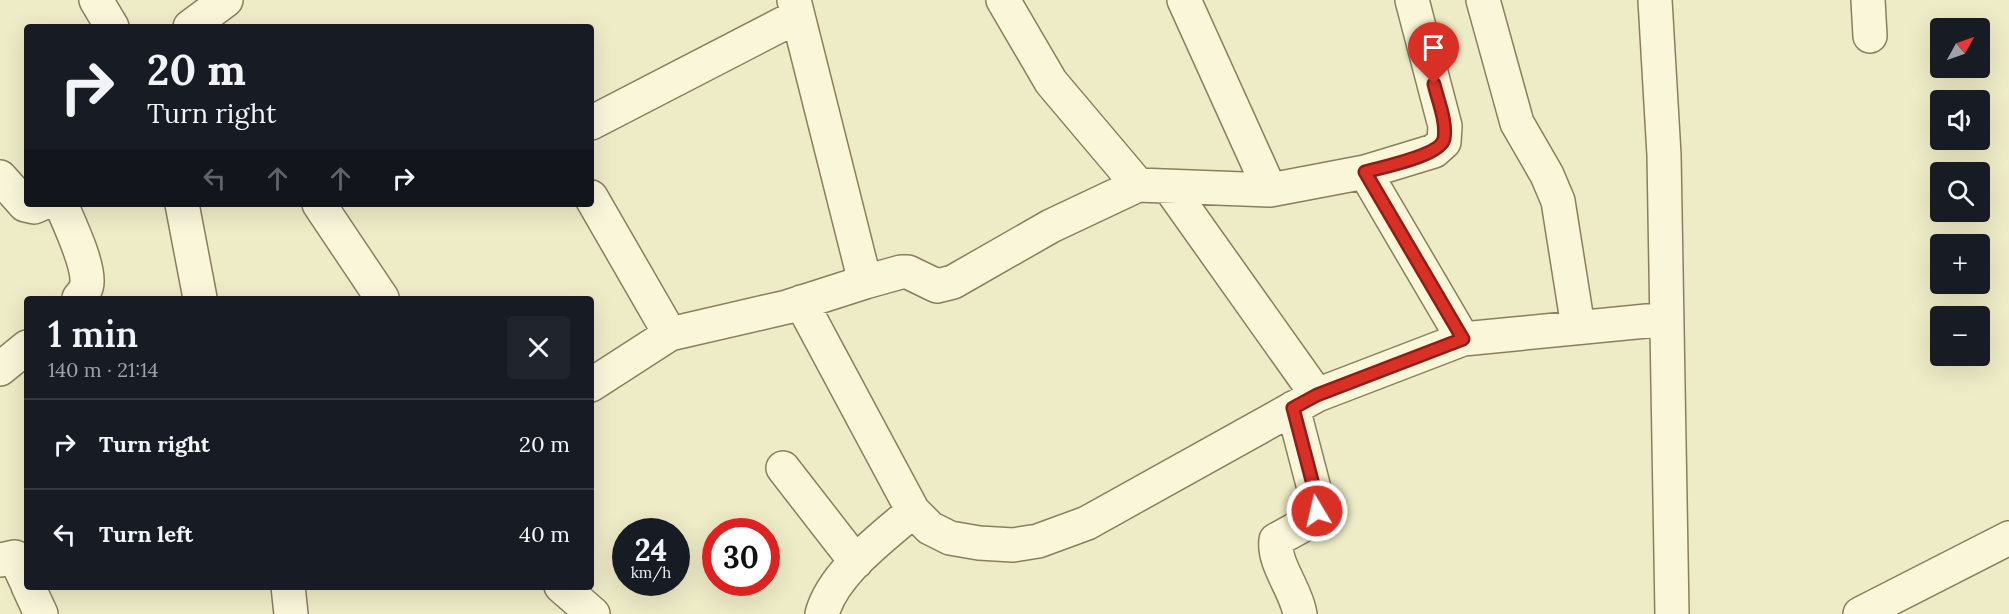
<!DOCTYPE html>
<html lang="en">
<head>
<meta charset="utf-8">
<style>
	:root { --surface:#171b24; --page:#20242c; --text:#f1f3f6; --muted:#9ea1a6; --line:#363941 }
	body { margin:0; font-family:Lora,serif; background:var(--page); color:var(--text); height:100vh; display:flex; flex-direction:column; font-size:22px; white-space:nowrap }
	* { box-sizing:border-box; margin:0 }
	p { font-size:20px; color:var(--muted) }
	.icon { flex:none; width:33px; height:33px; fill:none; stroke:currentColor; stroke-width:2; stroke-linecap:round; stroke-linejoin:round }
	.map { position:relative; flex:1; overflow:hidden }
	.drawer { position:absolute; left:24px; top:296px; width:570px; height:294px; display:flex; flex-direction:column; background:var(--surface); border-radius:6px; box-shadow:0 6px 24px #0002 }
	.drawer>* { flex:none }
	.hud { position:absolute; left:24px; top:24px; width:570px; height:183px; border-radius:6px; box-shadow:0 6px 24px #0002; background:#171b24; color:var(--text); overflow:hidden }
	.needle { width:39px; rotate:50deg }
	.controls { position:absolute; left:1930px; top:18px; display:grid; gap:12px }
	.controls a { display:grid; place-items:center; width:60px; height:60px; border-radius:6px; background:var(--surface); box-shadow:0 6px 24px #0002; font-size:30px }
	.speed { position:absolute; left:612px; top:518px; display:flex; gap:12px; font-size:30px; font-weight:700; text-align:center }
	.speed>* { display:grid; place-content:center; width:78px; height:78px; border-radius:50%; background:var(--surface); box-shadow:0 6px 24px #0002; line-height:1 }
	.speed small { font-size:15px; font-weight:400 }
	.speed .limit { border:9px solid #d22; background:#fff; color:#111 }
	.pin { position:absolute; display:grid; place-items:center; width:51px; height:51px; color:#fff; margin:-62px -26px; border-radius:50% 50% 50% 0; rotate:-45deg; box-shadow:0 0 6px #0007 }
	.pin .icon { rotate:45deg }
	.me { position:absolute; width:66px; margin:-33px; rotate:351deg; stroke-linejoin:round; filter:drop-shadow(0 0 4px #0008) }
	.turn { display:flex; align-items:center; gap:21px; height:126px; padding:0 24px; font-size:27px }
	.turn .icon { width:78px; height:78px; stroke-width:2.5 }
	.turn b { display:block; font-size:42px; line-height:51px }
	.lanes { display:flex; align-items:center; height:57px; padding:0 24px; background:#0003; justify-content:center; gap:30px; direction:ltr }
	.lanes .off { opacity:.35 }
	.round { display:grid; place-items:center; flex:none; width:63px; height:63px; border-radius:6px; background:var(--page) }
	.summary { display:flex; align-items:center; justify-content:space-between; height:102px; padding:0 24px }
	h1 { font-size:36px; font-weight:600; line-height:45px }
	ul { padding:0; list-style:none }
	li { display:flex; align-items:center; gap:18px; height:90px; padding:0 24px; border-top:2px solid var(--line) }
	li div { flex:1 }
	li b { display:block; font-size:22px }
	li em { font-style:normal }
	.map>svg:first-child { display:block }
</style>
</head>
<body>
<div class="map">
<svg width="2009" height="614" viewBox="0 0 2009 614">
	<rect width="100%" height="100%" fill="#eeebc7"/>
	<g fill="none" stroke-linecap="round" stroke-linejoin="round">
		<defs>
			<path id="minor" d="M 96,0 L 112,27
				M 1003,0 L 1051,82 L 1138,185 L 1270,190
				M 1184,0 L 1270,190 L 1365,172 L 1463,339 L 1667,319
				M 1483,0 L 1517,123 L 1547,175 L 1558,201 L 1578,327
				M 1655,0 L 1664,155 L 1672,614
				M 1868,0 L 1870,36
				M 190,27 L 226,0
				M 591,123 L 798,16
				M 1365,172 L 1434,151 L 1444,142 L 1445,126 L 1412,0
				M 0,177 L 25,205 L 34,207 L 41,204
				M 1170,188 L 1317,395 L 1463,339
				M 591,197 L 670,334
				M 61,204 C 69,223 88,262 87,282 C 87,289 83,293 79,298
				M 182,204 L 200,298
				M 319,204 L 382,298
				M 865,282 L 901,272 L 908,272 L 937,286 L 953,282 L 1051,226 L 1138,185
				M 801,302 L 913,511 L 930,528 L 950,538 L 979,543 L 1013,545 L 1038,541 L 1087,523 L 1317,395
				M 0,369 L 27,347
				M 591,385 L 670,334 L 787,307 L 865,282 L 794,0
				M 1293,408 L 1316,496 L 1317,511 L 1305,524 L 1276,540 C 1273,564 1296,589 1300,614
				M 783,468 L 856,562
				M 0,560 L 15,557 L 27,583
				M 28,586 L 41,614
				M 288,586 L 291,614
				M 561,586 L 593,614
				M 822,614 C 833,573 882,538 913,511
				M 1860,614 L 2009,538"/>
		</defs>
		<use href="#minor" stroke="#8a7f5c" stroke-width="36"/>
		<use href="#minor" stroke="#f9f6da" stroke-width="33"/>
	</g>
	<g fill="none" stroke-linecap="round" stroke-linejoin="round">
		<defs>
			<path id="route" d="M 1317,511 L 1316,496 L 1293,408 L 1317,395 L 1463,339 L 1365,172 C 1382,167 1440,156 1444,139 C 1447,121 1438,101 1434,84"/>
		</defs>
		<use href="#route" stroke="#8d1f18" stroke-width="15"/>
		<use href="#route" stroke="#d93025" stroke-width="10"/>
	</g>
</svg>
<div class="controls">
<a><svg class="needle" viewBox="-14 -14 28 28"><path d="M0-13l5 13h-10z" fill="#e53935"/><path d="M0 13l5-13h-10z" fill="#9ea1a6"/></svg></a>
<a><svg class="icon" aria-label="sound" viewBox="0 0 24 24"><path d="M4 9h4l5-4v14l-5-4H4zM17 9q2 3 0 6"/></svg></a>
<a><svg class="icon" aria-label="search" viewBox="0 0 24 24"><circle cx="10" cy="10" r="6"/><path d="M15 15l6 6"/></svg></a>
<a>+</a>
<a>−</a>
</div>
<div class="speed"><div>24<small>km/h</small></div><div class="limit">30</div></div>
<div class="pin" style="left:1434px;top:84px;background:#d93025"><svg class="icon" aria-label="arrive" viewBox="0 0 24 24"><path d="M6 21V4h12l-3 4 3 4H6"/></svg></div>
<svg class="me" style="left:1317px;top:511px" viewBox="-20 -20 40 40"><circle r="17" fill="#d93025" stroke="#fff" stroke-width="3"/><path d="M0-11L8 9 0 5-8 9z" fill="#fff"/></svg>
<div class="hud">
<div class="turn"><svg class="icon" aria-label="right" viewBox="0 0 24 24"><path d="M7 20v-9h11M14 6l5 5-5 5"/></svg><div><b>20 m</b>Turn right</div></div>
<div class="lanes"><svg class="icon off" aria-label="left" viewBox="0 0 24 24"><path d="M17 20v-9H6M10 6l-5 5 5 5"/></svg><svg class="icon off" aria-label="ahead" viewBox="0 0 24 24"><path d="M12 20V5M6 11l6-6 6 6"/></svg><svg class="icon off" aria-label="ahead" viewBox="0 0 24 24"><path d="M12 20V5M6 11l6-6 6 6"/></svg><svg class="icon" aria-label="right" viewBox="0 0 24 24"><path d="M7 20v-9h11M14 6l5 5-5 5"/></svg></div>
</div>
<section class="drawer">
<div class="summary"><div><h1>1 min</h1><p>140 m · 21:14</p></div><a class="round"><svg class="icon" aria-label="close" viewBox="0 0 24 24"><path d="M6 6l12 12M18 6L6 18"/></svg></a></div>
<ul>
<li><svg class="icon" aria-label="right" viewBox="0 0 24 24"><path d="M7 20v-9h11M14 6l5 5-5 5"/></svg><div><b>Turn right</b></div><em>20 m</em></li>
<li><svg class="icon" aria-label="left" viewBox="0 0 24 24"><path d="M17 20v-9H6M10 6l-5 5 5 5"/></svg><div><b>Turn left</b></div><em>40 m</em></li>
</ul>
</section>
</div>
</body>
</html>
